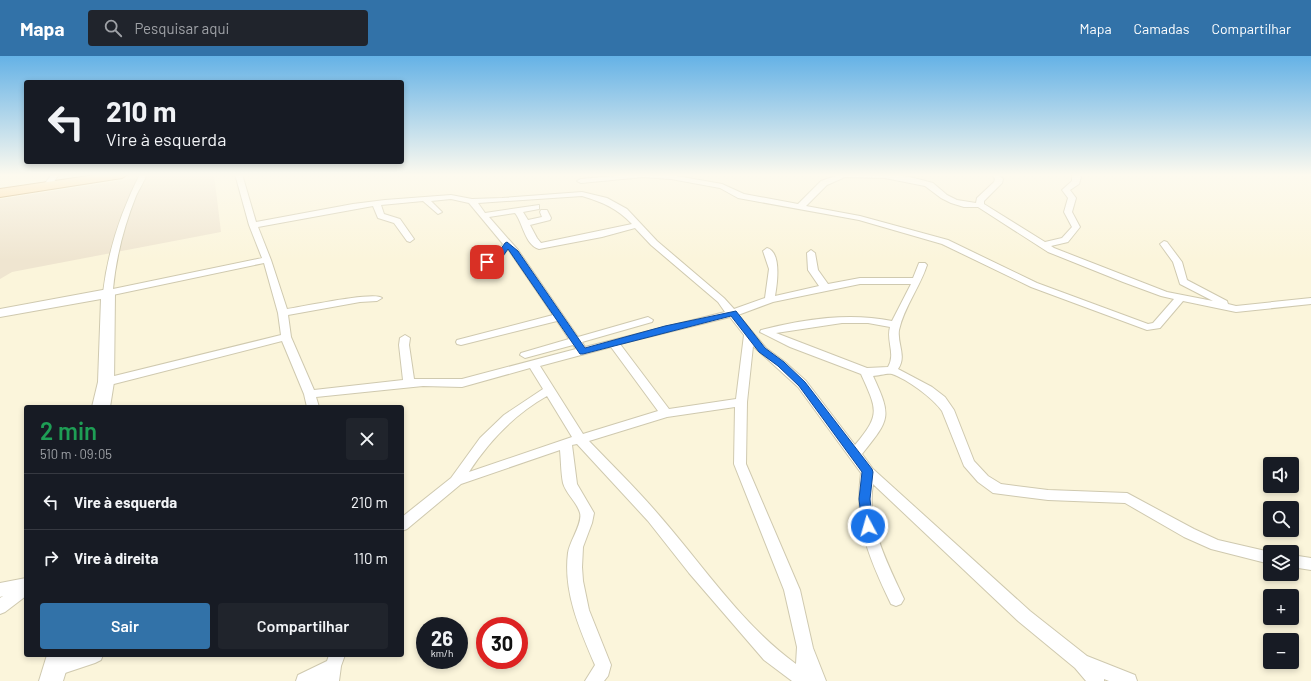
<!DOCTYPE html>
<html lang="pt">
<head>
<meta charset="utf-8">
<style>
	:root { --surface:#171b24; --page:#20242c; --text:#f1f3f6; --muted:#9ea1a6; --line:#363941; --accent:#3272a8 }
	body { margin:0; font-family:Barlow,sans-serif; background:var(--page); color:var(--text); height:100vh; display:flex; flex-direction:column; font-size:15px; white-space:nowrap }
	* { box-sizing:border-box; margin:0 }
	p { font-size:13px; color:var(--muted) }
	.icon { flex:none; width:22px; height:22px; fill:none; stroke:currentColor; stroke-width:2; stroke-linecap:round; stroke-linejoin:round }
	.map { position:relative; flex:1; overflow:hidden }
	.panel { position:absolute; left:24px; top:349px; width:380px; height:252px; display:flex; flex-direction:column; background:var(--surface); border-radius:4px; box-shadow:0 2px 6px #0003 }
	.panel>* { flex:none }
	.guide { position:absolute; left:24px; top:24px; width:380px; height:84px; border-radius:4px; box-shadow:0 2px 6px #0003; background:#171b24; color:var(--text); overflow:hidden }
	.buttons { position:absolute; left:1263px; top:401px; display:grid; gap:8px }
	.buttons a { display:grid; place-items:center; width:36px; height:36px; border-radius:4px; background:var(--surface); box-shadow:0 2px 6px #0003; font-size:20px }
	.speed { position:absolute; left:416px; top:561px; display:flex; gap:8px; font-size:20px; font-weight:700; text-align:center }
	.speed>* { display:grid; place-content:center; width:52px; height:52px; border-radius:50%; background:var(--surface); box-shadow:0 2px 6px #0003; line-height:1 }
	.speed small { font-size:10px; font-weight:400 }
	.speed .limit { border:6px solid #d22; background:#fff; color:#111 }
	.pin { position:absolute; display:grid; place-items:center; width:34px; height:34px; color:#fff; margin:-17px; border-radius:8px; box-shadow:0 2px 6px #0006 }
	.me { position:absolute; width:44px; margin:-22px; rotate:354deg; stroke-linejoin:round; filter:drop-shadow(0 0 3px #0008) }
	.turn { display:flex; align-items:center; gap:14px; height:84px; padding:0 16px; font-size:18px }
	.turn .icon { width:52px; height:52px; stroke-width:2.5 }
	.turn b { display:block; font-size:28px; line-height:34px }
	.round { display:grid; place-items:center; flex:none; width:42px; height:42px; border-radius:4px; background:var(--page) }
	.headline { display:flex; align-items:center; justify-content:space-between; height:68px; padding:0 16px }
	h1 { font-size:24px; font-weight:600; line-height:30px; color:#1e9e55 }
	.action { display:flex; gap:8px; margin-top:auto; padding:8px 16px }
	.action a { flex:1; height:46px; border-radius:4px; background:var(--accent); color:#fff; font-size:16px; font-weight:600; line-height:46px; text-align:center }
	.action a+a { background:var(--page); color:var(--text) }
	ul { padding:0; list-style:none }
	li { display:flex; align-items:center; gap:12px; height:56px; padding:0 16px; border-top:1px solid var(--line) }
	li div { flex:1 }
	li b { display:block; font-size:15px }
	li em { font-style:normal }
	header { display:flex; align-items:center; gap:24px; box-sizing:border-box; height:56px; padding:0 20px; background:var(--accent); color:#fff }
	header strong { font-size:19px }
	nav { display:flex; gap:22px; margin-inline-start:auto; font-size:14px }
	.search { width:280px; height:36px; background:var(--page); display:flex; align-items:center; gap:10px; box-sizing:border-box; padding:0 14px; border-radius:4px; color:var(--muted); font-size:15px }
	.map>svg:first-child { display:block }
</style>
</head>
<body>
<header>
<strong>Mapa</strong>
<div class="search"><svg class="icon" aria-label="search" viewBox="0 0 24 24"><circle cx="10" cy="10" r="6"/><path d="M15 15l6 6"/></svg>Pesquisar aqui</div>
<nav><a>Mapa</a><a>Camadas</a><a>Compartilhar</a></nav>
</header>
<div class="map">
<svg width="1311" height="625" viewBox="0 0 1311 625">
	<rect width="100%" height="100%" fill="#fbf5db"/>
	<path fill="#efe5d0" d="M 163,118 L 214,118 L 221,176 L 12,216 L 0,223 L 0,143 Z"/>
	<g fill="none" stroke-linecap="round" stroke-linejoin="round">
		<defs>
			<path id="street" d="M 52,118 L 59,118 L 50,132 L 44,132 L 43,130 Z
				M 140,118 L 147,118 C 144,126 139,133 136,140 C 124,170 116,201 113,233 L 262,202 L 249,169 L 235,118 L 242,118 L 256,166 L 353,148 L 385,144 L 451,139 L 472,143 L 502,142 L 582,136 L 607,142 L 627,153 L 657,185 L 724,242 L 734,253 L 765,242 L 769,213 L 763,195 L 767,192 C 782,196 777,229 775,240 L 819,230 L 808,214 L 807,197 L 811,194 L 815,197 L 818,214 L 828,228 L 860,222 L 913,222 L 919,207 L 925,207 L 927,209 C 920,231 904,251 899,274 C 897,288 907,300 898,313 L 932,331 L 945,341 L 954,354 L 974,405 L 988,420 L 1001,428 L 1048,434 L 1127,437 L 1194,473 L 1218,484 L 1270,496 L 1270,508 L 1211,493 L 1184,481 L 1125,447 L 1048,444 L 993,437 L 978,426 L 964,410 L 942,355 C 933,342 907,323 892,318 C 887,317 878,320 873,320 C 892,361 890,363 862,398 L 873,413 L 1030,555 L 1087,600 L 1135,619 L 1137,625 L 1109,625 L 1104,623 L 1104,625 L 1086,625 L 1075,612 L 1018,565 L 873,428 C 866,468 888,508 904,543 L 901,548 L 896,550 L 891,548 C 869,502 854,468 861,417 L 798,331 L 753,290 L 747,346 L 746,408 L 800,534 L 813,592 L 826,625 L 792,625 L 764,604 L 689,517 L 648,465 L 577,388 L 572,389 L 577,428 L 594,457 L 592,467 L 583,491 L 582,511 L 583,525 L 589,554 L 611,609 L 608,620 L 604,625 L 585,625 L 595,609 C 580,574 563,536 568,497 C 569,486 583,467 580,457 C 577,446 566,438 563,427 C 561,417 561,404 560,394 L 461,428 L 407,473 L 402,475 L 402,461 L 451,422 L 480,382 L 504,359 L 543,333 L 530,312 L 462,331 L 423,330 L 316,341 L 319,351 L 307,351 L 304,338 L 282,285 L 106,330 L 102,329 L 100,326 L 102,323 L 281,279 L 278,257 L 264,207 L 108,240 L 105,239 L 103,237 C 108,194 121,156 140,118 ZM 582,140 C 602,146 617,152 632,168 L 541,187 L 537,182 L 530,169 L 550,164 L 551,162 L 547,154 L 541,154 L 540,156 L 542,161 L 528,164 L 523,156 L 539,153 L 539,149 L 485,157 L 478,147 ZM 451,143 L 469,147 L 503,188 L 494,200 L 474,207 L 474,211 L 480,211 L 500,204 L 508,193 L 553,259 L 457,284 L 456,286 L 457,288 L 461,289 L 557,265 L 569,283 L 521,297 L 520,299 L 525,302 L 573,289 L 576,293 L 462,323 L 414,323 L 409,289 L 410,282 L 405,279 L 400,282 L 399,289 L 403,324 L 314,334 L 291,281 L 288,259 L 360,246 L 377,245 L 382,242 C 375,235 301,251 287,253 L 271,204 L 258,171 L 373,150 L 378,162 L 394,167 L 407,185 L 410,186 L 414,183 L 400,163 L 384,158 L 381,149 L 423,145 L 438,158 L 442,156 L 431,145 ZM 515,157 C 523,167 525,189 539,193 L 602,181 L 635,172 L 651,189 L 718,246 L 725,256 L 585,291 L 582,286 L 652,266 L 653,264 L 648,261 L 578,281 L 518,194 L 489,161 ZM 860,228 L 911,228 L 892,265 C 849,256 804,263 761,274 L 760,276 L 790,291 L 861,318 C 877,354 881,358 855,389 L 806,325 L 785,306 L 766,292 L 738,259 L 773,246 ZM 730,261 L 744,279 L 736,343 L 669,353 L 620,288 ZM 842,267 L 868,267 L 890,271 C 886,285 896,298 888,311 L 867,312 L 776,277 ZM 611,291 L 658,355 L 583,378 L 540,310 ZM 547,340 L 572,381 L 469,416 C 489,385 515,358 547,340 ZM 735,351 L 734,408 L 784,534 L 797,591 L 796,608 C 741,568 702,508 658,458 C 636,432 612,409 589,385 L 667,361 Z
				M 636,118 L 671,119 L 722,128 L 744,138 L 798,148 L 821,125 L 841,118 L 888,118 L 910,121 L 933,127 L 947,139 L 957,144 L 976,147 L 977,142 L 994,126 L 995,123 L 992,118 L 998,118 L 1003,123 L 1002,127 L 984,145 L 984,148 L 1045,186 L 1062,182 L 1072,171 L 1064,156 L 1068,142 L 1062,134 L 1072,125 L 1072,118 L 1078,118 L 1081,121 L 1079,128 L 1070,134 L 1076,142 L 1072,156 L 1080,171 L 1068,186 L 1051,190 L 1054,192 L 1167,236 L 1213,245 L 1180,228 L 1173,206 L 1160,188 L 1164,185 L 1167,186 L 1182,206 L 1187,224 L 1227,245 L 1228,248 L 1236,250 L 1311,242 L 1311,248 L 1236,256 L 1183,245 L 1160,272 L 1147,274 L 1031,231 L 942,188 L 859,164 L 738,142 L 720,132 L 671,123 L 643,121 L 581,127 L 577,125 L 581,123 ZM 845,121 L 885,122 L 925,130 L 941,142 L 951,147 L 964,151 L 978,151 L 1048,196 L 1123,226 L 1161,240 L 1174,243 L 1153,267 L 1148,268 L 1037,227 L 948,184 L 860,160 L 806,150 L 827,129 Z
				M 1292,499 L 1311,502 L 1311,514 L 1292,511 Z
				M 26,522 L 26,540 L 5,556 L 0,558 L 0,542 L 3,540 L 0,541 L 0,527 Z
				M 72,599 L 103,599 L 101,604 L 95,607 L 56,620 L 50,618 L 48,612 L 50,606 Z
				M 329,599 L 345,599 L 341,610 L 339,625 L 296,625 L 298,619 L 327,605 Z"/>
			<path id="secondary" d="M 108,233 L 113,234 L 115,237 L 114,326 L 110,351 L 92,351 L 98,326 L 101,243 L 0,261 L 0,253 Z
				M 47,599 L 71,599 L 63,625 L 39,625 Z"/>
			<path id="primary" d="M 102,118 L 128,118 L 122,122 L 0,141 L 0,133 Z"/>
		</defs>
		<use href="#street" stroke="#cfc9af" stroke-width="2"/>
		<use href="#secondary" stroke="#cfc9af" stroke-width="2"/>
		<use href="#primary" stroke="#b68e49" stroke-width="2"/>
		<use href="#street" fill="#fff" fill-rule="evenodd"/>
		<use href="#secondary" fill="#fff" fill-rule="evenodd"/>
		<use href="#primary" fill="#feda9e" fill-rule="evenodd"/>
	</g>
	<linearGradient id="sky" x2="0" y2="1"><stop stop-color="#65b2e6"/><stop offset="0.58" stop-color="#fdfaef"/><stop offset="1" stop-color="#fdfaef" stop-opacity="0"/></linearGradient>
	<rect width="1311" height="205" fill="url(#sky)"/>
	<path fill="#1a73e8" stroke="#114b97" d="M 507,186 L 518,195 L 585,292 L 665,270 L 736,255 L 765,292 L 784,306 L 805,326 L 872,413 L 873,416 L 870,443 L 873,470 L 872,473 L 863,473 L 862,470 L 859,443 L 862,416 L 799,330 L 778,310 L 759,296 L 731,260 L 583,298 L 580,298 L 508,193 L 503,200 L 490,207 L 483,206 L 498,197 L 505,187 Z"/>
</svg>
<div class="buttons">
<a><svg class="icon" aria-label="sound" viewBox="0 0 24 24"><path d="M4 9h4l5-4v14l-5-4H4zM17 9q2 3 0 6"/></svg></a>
<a><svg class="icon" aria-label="search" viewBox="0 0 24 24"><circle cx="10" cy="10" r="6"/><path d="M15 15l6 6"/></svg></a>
<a><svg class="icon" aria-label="layers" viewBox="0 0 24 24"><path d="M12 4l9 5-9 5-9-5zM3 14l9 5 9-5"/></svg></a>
<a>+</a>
<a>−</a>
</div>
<div class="speed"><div>26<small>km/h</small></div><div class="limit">30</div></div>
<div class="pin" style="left:487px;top:206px;background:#d93025"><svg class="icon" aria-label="arrive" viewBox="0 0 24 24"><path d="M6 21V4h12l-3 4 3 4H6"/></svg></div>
<svg class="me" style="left:868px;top:470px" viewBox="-20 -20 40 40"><circle r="17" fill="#1a73e8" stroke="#fff" stroke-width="3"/><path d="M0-11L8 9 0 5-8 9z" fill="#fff"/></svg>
<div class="guide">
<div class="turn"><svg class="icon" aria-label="left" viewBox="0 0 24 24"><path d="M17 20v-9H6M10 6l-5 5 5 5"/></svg><div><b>210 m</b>Vire à esquerda</div></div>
</div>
<section class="panel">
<div class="headline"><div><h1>2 min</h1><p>510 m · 09:05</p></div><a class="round"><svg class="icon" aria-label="close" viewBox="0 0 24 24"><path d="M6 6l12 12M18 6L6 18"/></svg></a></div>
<ul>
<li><svg class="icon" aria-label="left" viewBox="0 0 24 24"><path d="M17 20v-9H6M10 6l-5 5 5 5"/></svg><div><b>Vire à esquerda</b></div><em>210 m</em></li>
<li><svg class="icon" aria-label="right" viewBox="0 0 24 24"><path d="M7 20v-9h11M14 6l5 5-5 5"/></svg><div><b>Vire à direita</b></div><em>110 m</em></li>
</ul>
<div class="action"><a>Sair</a><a>Compartilhar</a></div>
</section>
</div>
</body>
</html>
